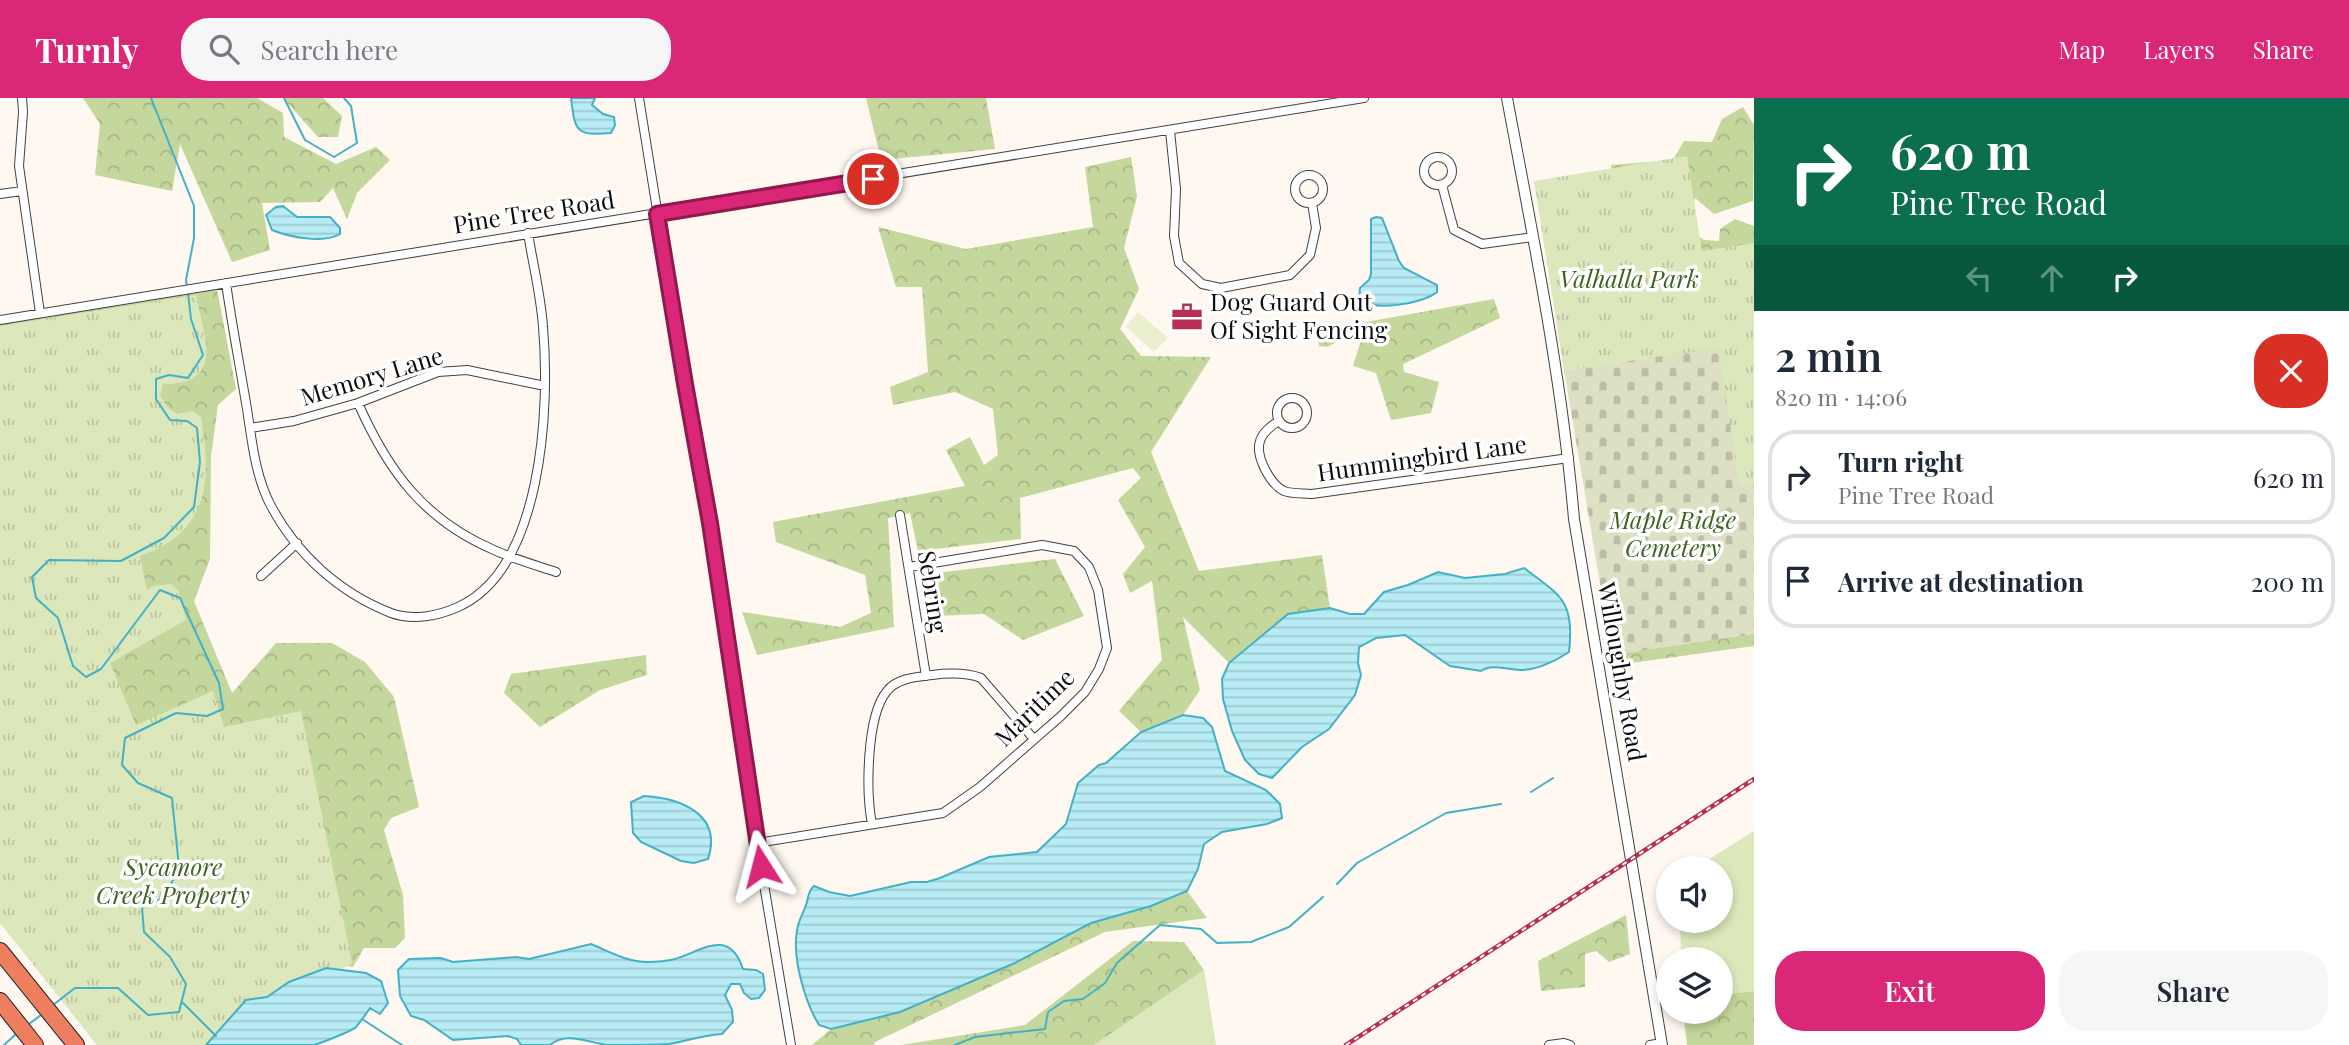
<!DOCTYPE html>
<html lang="en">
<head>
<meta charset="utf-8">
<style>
	:root { --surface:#fff; --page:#f6f6f7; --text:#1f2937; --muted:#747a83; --line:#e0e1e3; --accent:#db2777 }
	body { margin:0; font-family:"Playfair Display",serif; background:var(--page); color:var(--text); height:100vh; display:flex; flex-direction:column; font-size:26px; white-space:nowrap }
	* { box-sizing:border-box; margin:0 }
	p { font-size:23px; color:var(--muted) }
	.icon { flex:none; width:38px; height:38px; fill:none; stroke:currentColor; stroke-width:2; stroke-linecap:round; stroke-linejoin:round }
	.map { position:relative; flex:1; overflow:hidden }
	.details { display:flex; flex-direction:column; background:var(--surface); width:595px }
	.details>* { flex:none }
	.top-card { background:#0b6e4f; color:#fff; overflow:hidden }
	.buttons { position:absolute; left:1656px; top:758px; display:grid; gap:14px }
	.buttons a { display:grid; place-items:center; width:77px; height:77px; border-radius:50%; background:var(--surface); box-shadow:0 4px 10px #0003; font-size:35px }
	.pin { position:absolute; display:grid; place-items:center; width:60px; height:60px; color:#fff; margin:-30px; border:4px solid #fff; border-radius:50%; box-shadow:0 2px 7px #0007 }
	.me { position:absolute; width:77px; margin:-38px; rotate:351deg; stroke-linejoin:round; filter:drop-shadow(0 0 5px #0008) }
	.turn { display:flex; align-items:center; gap:24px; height:147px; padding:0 21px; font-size:32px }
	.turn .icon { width:91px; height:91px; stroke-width:2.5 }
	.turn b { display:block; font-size:49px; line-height:60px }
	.lanes { display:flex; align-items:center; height:66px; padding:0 21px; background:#0003; justify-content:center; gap:35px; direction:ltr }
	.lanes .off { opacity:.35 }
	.round { display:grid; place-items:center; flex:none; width:74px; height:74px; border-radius:28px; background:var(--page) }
	.overview { display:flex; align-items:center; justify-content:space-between; height:119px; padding:0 21px }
	h1 { font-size:42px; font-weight:600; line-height:52px }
	.primary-button { display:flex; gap:14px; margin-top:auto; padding:14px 21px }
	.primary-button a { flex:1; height:80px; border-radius:28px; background:var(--accent); color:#fff; font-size:28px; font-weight:600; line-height:80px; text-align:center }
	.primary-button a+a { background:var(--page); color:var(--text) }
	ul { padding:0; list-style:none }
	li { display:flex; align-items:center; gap:21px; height:94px; margin:0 14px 10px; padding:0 7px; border:4px solid var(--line); border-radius:28px }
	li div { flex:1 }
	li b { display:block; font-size:26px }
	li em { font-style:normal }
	header { display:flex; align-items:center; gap:42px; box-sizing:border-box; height:98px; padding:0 35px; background:var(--accent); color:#fff }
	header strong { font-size:33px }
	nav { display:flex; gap:38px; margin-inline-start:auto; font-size:24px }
	.search { width:490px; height:63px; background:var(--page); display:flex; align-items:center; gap:18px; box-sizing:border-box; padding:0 24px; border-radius:28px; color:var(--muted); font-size:26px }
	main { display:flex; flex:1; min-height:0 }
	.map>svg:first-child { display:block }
</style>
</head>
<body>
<header>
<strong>Turnly</strong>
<div class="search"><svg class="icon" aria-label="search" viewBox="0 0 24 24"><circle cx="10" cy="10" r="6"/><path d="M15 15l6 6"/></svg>Search here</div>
<nav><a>Map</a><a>Layers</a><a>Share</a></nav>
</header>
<main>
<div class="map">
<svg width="1754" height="947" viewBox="0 0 1754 947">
	<defs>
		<pattern id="forest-crowns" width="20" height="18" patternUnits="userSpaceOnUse" patternTransform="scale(1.75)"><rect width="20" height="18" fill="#c4d79c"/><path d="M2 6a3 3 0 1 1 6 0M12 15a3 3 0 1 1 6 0" fill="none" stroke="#a7b785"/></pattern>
		<pattern id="cemetery-stones" width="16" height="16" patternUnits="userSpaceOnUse" patternTransform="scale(1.75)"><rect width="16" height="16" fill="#dde0c2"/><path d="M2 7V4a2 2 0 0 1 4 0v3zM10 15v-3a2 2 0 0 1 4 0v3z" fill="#bcbfa6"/></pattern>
		<pattern id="park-tufts" width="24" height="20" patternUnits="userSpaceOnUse" patternTransform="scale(1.75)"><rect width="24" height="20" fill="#dce7bb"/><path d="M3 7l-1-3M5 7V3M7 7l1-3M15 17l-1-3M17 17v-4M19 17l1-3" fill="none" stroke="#bcc5a0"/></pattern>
		<pattern id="water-rules" width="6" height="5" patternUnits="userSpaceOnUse" patternTransform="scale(1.75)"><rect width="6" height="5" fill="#b8ebf3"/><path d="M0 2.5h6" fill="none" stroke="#9dc8cf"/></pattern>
	</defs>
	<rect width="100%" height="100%" fill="#fef8f0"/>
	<path fill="#dce7bb" d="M 1754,733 L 1754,893 L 1720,897 L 1720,861 L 1681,861 L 1680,823 L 1720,822 L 1720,770 L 1695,770 Z
		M 1204,872 L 1216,947 L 1094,947 Z"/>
	<path fill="url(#forest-crowns)" d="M 83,0 L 257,0 L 283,15 L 284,39 L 336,66 L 376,49 L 390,62 L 357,95 L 347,121 L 333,90 L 320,104 L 262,105 L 270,152 L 232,164 L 180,46 L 172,93 L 95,77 L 100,26 Z
		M 283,0 L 323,0 L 342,18 L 338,39 L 318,39 Z
		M 866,0 L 986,0 L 995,51 L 881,62 Z
		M 1743,9 L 1754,27 L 1753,103 L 1714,116 L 1695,100 L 1687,131 L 1704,142 L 1719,143 L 1720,131 L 1735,121 L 1754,128 L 1754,378 L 1648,273 L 1611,67 L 1673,62 L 1684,43 L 1712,44 L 1722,21 Z
		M 1131,59 L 1137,98 L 1124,150 L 1139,191 L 1120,231 L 1141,258 L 1211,259 L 1151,354 L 1199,473 L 1322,457 L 1330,510 L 1288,516 L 1229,565 L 1183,519 L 1200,592 L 1183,617 L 1141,634 L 1119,613 L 1162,562 L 1152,483 L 1130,495 L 1123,476 L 1145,449 L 1118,402 L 1141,380 L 1133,370 L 1020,400 L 1021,441 L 918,453 L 910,415 L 888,420 L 894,529 L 757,557 L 742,514 L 840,529 L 871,515 L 865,477 L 776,444 L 773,424 L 965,388 L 946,352 L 970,339 L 984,367 L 998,357 L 993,311 L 955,294 L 893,307 L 890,289 L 928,274 L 922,189 L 896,189 L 878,129 L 966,151 L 1093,129 L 1085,69 Z
		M 217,191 L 236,291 L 218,307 L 211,358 L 210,461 L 194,503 L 232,595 L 276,545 L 332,545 L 365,564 L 394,599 L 419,709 L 391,720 L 384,732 L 403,797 L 405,840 L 395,850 L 364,850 L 353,869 L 333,865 L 195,947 L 97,947 L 0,822 L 0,225 Z
		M 1494,201 L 1500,220 L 1403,266 L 1404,274 L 1439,284 L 1431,315 L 1391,322 L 1376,275 L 1353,268 L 1365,230 L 1327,249 L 1319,248 L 1316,233 Z
		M 1055,461 L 1084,518 L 1023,542 L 984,516 L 932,518 L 927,476 Z
		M 1754,513 L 1754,548 L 1624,566 L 1624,538 Z
		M 646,557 L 647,577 L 600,592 L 540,629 L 504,595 L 511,576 Z
		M 1187,793 L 1207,820 L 1105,834 L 875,944 L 874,947 L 812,947 L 831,931 L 900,914 L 1015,865 L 1091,825 L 1151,808 Z
		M 1626,817 L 1630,856 L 1609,864 L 1596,853 L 1585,856 L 1585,889 L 1541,893 L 1538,863 Z
		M 1133,843 L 1184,844 L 1204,872 L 1094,947 L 901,947 L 1025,927 Z
		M 1754,893 L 1754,947 L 1687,947 L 1683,914 L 1720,914 L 1720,897 Z"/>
	<path fill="url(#cemetery-stones)" d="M 1718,250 L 1740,387 L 1754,385 L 1754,536 L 1612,557 L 1564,272 Z"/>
	<path fill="url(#park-tufts)" d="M 1687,58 L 1702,153 L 1754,145 L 1754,385 L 1740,388 L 1718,250 L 1564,272 L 1534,83 Z
		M 196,197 C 204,238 226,287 163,286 L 160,297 L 167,309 L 177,316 L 193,313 L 201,319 C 209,367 213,417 166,446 C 158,451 149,454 140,458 L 147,492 L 153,488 L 171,486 L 178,492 L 186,522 L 110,565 L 136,627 L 213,593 L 224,629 L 301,613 L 352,865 L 219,947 L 97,947 L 0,825 L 0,228 Z"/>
	<path fill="#ebefcd" d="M 1138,214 L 1168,240 L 1154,254 L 1126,229 Z"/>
	<path fill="url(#water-rules)" stroke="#42b1c6" stroke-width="2" d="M 571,0 L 595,0 L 592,7 L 603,16 L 614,19 L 615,27 L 611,35 C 576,38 575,34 571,0 Z
		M 283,108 L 297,119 L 330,119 L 340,130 L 340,136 C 324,146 289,139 272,132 L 266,117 L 276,109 Z
		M 1376,119 L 1382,120 L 1399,163 L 1404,170 L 1437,187 L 1437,194 C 1423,206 1372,214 1359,201 L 1360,190 L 1369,182 L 1371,176 L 1371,121 Z
		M 1524,470 C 1561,498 1575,503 1569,554 C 1556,563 1537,572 1520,572 C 1507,572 1492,565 1481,573 L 1450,568 L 1405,537 L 1376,540 L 1359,549 L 1358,565 L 1361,577 L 1355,597 L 1329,631 L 1302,649 L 1272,680 L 1259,676 L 1245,662 L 1232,633 L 1223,601 L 1222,581 L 1229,565 L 1288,516 L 1330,510 L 1350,516 L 1364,516 L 1384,494 L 1408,487 L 1438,474 L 1465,480 L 1505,476 Z
		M 1183,617 L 1203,620 L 1212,629 L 1225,673 L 1266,692 L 1280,706 L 1282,720 L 1267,726 L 1222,734 L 1204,746 L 1198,771 L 1187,793 L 1151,808 L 1091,825 L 1015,865 L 900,914 L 831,931 L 819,927 C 805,904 792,860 797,833 C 798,823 803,816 806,807 C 809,800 807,794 814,788 L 829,794 L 850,798 L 911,784 L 927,784 L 940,780 L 989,759 L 1037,754 L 1066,726 L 1078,685 L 1099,667 L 1106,665 L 1141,634 Z
		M 644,698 C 680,700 723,716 708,761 L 694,765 L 681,763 L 641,744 L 633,735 L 631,704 Z
		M 591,846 C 610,854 627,864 648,864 C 657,864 667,863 675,861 C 702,853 729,829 743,871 L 756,872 L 763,876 L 765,892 L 759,900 L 751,901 L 744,895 L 740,886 L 731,886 L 725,897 L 732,912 L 733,924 L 722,936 C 703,937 687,943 669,946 C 653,947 624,947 608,947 C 589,945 566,933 550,947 L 521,947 L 517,941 L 508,938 L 453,942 L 424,922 L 411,918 L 400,898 L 398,872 L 409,861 L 441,860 L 453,864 L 516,859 L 529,861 Z
		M 326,870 L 366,875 L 381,883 L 388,905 L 380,916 L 370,910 C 366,916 361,923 356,929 C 352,933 321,945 314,947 L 206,947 L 246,902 L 267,899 L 289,884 Z"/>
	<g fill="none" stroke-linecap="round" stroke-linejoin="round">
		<path stroke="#42b1c6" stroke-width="2" d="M 151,0 L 194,108 L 194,140 L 186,182 L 187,189
			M 284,0 L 305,42 L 334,59 L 357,45 L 351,8 L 344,0
			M 1531,694 L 1553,680
			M 1337,786 L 1357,765 L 1446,715 L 1501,706
			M 183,905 L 216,938
			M 53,907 L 75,890 L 118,890 L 148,917 L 179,914 L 186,886 L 170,859 L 144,834 L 142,810 L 165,799 L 179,769 L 172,700 L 138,685 L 122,667 L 125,640 L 176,615 L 207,618 L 223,611 L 219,585 L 180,500 L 160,492 L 101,571 L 86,579 L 73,568 L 58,520 L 36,500 L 32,479 L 49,462 L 121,463 L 164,440 L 194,409 L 200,364 L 197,330 L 187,323 L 170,322 L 156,301 L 156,281 L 169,277 L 188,280 L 203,257 L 191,221 L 188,195
			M 362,921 L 402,947
			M 29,926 L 41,917
			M 4,947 L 16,936
			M 955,947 L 975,939 L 1045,931 L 1048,914 L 1064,903 L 1083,901 L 1105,885 L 1117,865 L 1160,827 L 1201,831 L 1217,845 L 1251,844 L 1289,829 L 1323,799"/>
		<defs>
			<path id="minor" d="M 22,0 L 23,14 L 19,68 L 40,215
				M 639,0 L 685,286 L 710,425 L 757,745 L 791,947
				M 1170,33 L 1176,91 L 1174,138 L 1179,165 L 1202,186 L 1221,190 L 1290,177 L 1310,157 L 1316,130 L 1312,105
				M1424 73a14 14 0 1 1 28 0a14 14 0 1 1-28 0Z
				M1295 91a14 14 0 1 1 28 0a14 14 0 1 1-28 0Z
				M 1442,87 L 1454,132 L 1482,146 L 1533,139
				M 0,96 L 22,93
				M 226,185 C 232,227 240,269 247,311 C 252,343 255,378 271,408 C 297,457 340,495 391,515 C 413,523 438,518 458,509 C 543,471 550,309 543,229 C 541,198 533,167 528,135
				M 0,222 L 1364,0
				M1277 315a15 15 0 1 1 30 0a15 15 0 1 1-30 0Z
				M 358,305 C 388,373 424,422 494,452 C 514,461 535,467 556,474
				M 1279,323 C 1272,327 1262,335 1260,343 C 1255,358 1270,386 1284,393 C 1291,396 1304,395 1312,396 L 1569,360
				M 250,330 L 294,323 L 358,305 L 438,274 L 467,272 L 545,288
				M 900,417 L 926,578
				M 261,478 L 297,445
				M 872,726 C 866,695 866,618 887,593 C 897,580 917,579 932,577 C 948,575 965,574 981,580 L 1033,640
				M 757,745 L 943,715 L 980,689 L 1061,618 L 1085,594 L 1099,571 L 1107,550 L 1098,492 L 1089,469 L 1074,453 L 1042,447 L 909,469
				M 1549,947 L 1564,945 L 1570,947
				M 1650,947 L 1662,945"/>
			<path id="tertiary" d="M 1507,0 C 1533,139 1562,280 1574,421 L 1662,947"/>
			<path id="motorway" d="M 0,853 L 76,947
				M 0,903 L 35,947"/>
		</defs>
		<use href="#minor" stroke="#414141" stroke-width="10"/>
		<use href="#tertiary" stroke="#414141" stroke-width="12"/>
		<use href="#motorway" stroke="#1f1f1f" stroke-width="18"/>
		<use href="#minor" stroke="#fff" stroke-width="8"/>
		<use href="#tertiary" stroke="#fff" stroke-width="10"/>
		<use href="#motorway" stroke="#ed7f60" stroke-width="16"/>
		<defs>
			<path id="rail" d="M 1346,947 L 1754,681"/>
		</defs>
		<use href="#rail" stroke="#b82d54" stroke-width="4.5"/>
		<use href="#rail" stroke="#fff" stroke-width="2" stroke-dasharray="5" stroke-linecap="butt"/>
	</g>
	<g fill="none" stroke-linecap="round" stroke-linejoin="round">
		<defs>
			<path id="route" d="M 761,768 L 710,425 L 685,286 L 657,116 L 873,81"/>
		</defs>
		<use href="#route" stroke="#8e194d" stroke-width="18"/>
		<use href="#route" stroke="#db2777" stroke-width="12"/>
	</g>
	<defs>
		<symbol id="office-bare" viewBox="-9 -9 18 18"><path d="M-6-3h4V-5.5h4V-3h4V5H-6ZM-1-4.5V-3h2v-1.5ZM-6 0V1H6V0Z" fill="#b82d54" stroke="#fff" stroke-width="2.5" paint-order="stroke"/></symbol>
	</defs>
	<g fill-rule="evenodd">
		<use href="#office-bare" x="1165" y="197" width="44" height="44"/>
	</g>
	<g text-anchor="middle" stroke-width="7" stroke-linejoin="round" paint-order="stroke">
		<g font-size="24" fill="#0e0e0e" stroke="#fff">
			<text transform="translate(534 115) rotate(-9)" y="8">Pine Tree Road</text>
			<text transform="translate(372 279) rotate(-17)" y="8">Memory Lane</text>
			<text transform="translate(1422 361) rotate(-8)" y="8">Hummingbird Lane</text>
			<text transform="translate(932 494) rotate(81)" y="8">Sebring</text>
			<text transform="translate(1621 574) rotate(80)" y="8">Willoughby Road</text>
			<text transform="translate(1035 610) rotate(-44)" y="8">Maritime</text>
		</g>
		<g font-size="24" font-style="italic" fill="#3f6322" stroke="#fff">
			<text x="1629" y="190">Valhalla Park</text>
			<text x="1673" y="431">Maple Ridge<tspan x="1673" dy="28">Cemetery</tspan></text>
			<text x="173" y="778">Sycamore<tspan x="173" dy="28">Creek Property</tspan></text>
		</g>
		<g font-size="24" fill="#0e0e0e" stroke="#fff" text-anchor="start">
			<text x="1210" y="213">Dog Guard Out<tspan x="1210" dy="28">Of Sight Fencing</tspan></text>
		</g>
	</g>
</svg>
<div class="buttons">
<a><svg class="icon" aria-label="sound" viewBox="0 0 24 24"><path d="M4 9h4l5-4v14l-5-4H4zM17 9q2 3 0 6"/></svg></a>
<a><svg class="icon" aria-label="layers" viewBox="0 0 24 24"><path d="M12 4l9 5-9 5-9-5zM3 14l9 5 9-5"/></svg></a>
</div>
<div class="pin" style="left:873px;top:81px;background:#d93025"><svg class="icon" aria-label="arrive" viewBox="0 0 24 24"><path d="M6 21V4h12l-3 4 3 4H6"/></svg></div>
<svg class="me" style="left:761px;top:768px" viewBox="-20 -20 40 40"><path d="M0-17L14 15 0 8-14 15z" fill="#db2777" stroke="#fff" stroke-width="4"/></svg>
</div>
<section class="details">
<div class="top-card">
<div class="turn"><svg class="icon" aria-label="right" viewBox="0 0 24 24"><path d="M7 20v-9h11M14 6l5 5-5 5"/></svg><div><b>620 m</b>Pine Tree Road</div></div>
<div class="lanes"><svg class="icon off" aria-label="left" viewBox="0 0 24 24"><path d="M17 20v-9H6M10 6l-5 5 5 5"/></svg><svg class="icon off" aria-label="ahead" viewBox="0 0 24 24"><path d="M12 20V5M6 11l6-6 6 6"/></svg><svg class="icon" aria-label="right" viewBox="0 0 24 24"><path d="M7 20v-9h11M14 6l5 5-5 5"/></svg></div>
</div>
<div class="overview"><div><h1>2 min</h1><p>820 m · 14:06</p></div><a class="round" style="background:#d93025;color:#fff"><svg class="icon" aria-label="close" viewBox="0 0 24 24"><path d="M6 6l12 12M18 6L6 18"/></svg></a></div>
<ul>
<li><svg class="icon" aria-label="right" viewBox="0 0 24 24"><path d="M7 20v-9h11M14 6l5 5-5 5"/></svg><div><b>Turn right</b><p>Pine Tree Road</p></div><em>620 m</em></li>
<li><svg class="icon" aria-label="arrive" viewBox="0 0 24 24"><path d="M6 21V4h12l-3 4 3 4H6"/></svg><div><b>Arrive at destination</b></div><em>200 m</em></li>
</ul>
<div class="primary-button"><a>Exit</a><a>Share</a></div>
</section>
</main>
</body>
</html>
